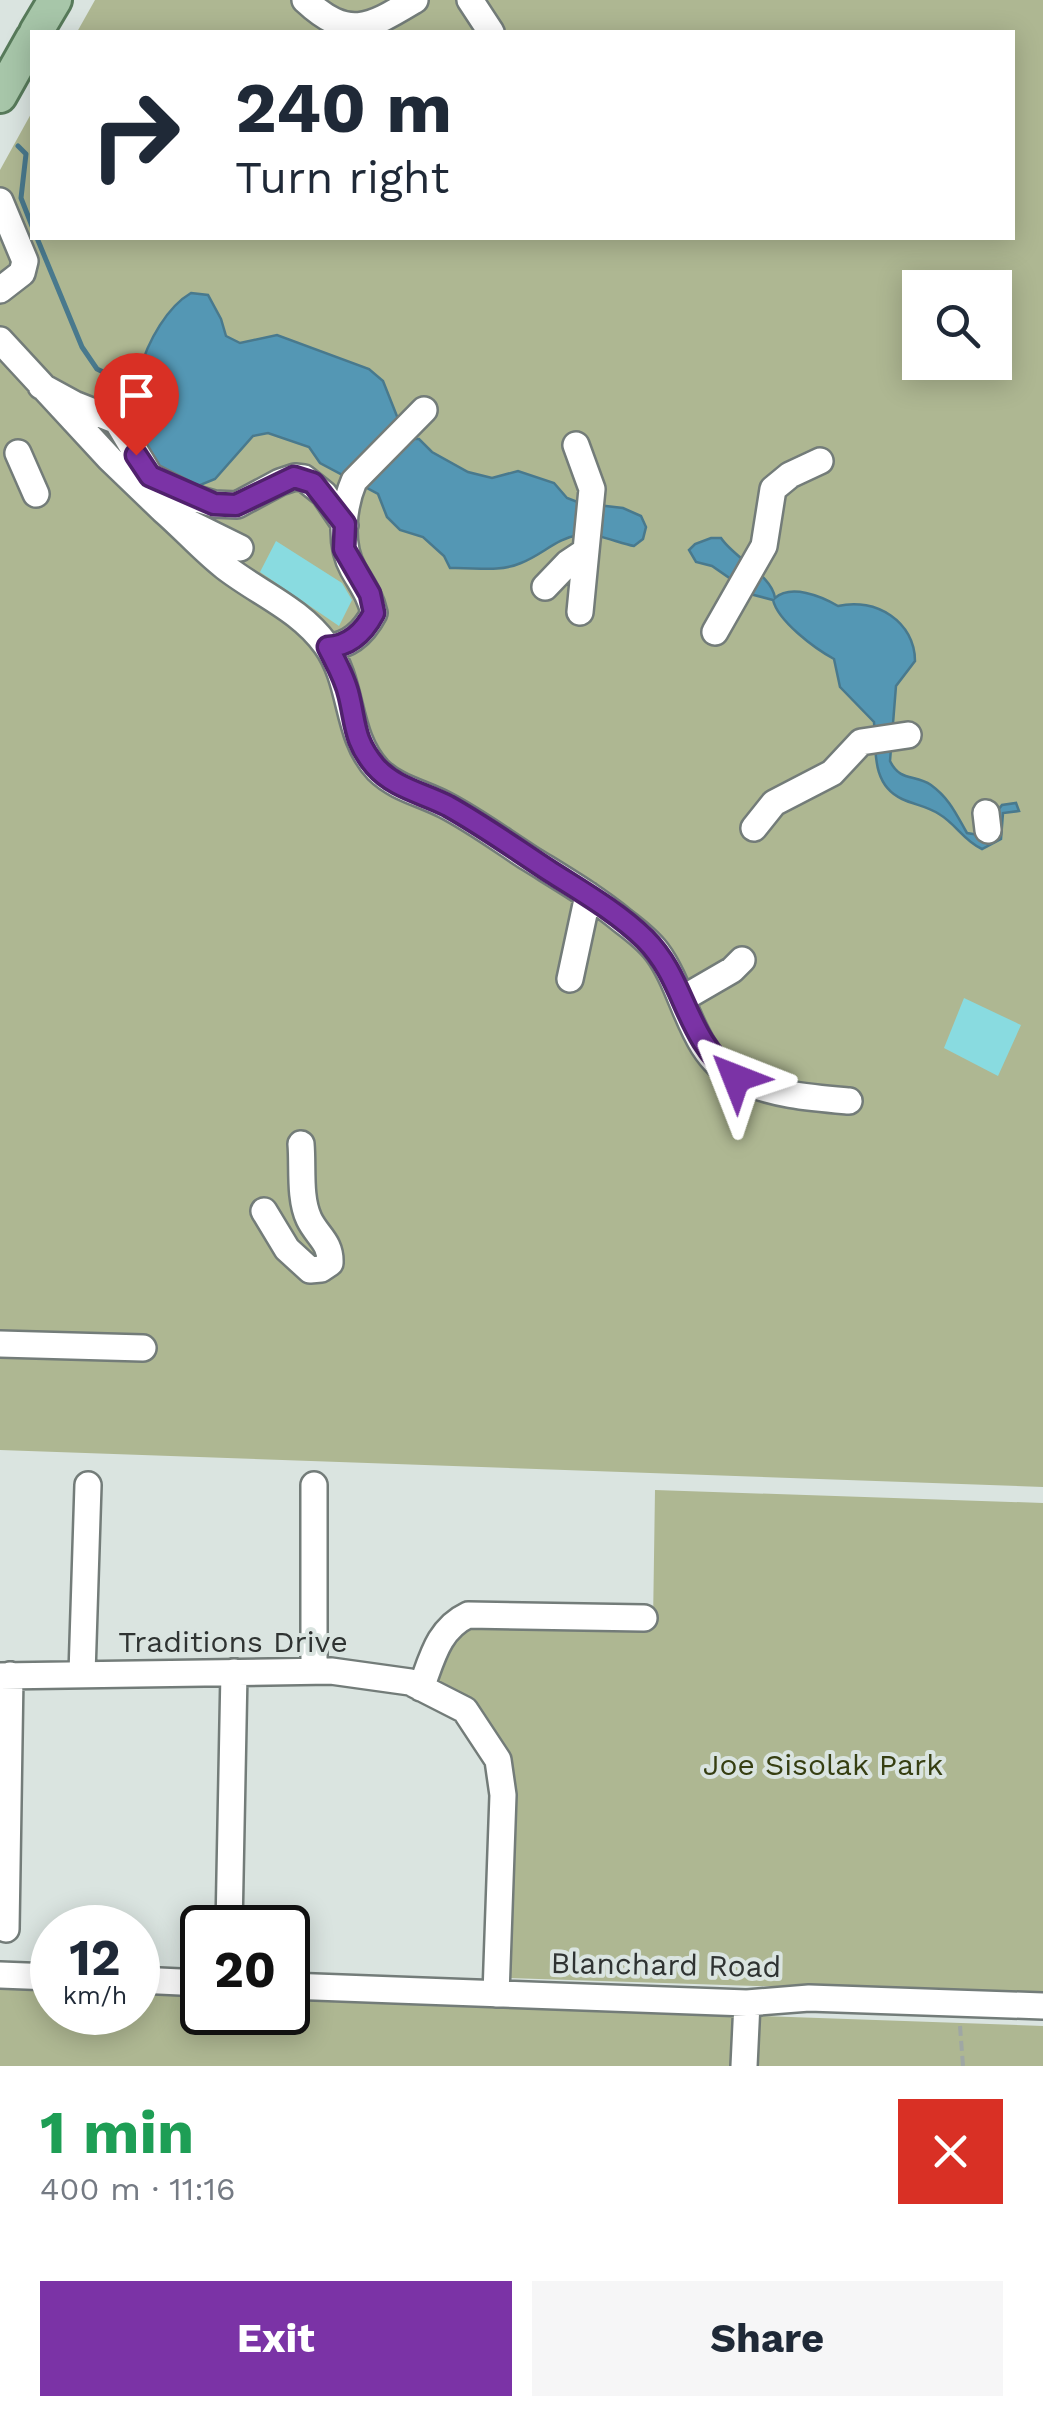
<!DOCTYPE html>
<html lang="en">
<head>
<meta charset="utf-8">
<style>
	:root { --surface:#fff; --page:#f6f6f7; --text:#1f2937; --muted:#747a83; --accent:#7b33a6 }
	body { margin:0; font-family:"Work Sans",sans-serif; background:var(--page); color:var(--text); height:100vh; display:flex; flex-direction:column; font-size:38px; white-space:nowrap }
	* { box-sizing:border-box; margin:0 }
	p { font-size:32px; color:var(--muted) }
	.icon { flex:none; width:55px; height:55px; fill:none; stroke:currentColor; stroke-width:2; stroke-linecap:round; stroke-linejoin:round }
	.map { position:relative; height:2066px; overflow:hidden }
	.panel { display:flex; flex-direction:column; background:var(--surface); flex:1 }
	.panel>* { flex:none }
	.hud { position:absolute; left:30px; top:30px; width:985px; height:210px; border-radius:0px; box-shadow:0 5px 25px #0003; background:#fff; color:var(--text); overflow:hidden }
	.tools { position:absolute; left:902px; top:270px; display:grid; gap:20px }
	.tools a { display:grid; place-items:center; width:110px; height:110px; border-radius:0px; background:var(--surface); box-shadow:0 5px 25px #0003; font-size:50px }
	.speed { position:absolute; left:30px; top:1905px; display:flex; gap:20px; font-size:50px; font-weight:700; text-align:center }
	.speed>* { display:grid; place-content:center; width:130px; height:130px; border-radius:50%; background:var(--surface); box-shadow:0 5px 25px #0003; line-height:1 }
	.speed small { font-size:25px; font-weight:400 }
	.speed .limit { border:5px solid #111; border-radius:15px; background:#fff; color:#111 }
	.pin { position:absolute; display:grid; place-items:center; width:85px; height:85px; color:#fff; margin:-102px -42px; border-radius:50% 50% 50% 0; rotate:-45deg; box-shadow:0 0 10px #0007 }
	.pin .icon { rotate:45deg }
	.me { position:absolute; width:110px; margin:-55px; rotate:315deg; stroke-linejoin:round; filter:drop-shadow(0 0 8px #0008) }
	.turn { display:flex; align-items:center; gap:35px; height:210px; padding:0 40px; font-size:45px }
	.turn .icon { width:130px; height:130px; stroke-width:2.5 }
	.turn b { display:block; font-size:70px; line-height:85px }
	.round { display:grid; place-items:center; flex:none; width:105px; height:105px; border-radius:0px; background:var(--page) }
	.headline { display:flex; align-items:center; justify-content:space-between; height:170px; padding:0 40px }
	h1 { font-size:60px; font-weight:700; line-height:75px; color:#1e9e55 }
	.action { display:flex; gap:20px; margin-top:auto; padding:20px 40px }
	.action a { flex:1; height:115px; border-radius:0px; background:var(--accent); color:#fff; font-size:40px; font-weight:700; line-height:115px; text-align:center }
	.action a+a { background:var(--page); color:var(--text) }
	.map>svg:first-child { display:block }
</style>
</head>
<body>
<div class="map">
<svg width="1043" height="2066" viewBox="0 0 1043 2066">
	<rect width="100%" height="100%" fill="#dae4e0"/>
	<path fill="#aeb792" fill-rule="evenodd" d="M 95,0 L 1043,0 L 1043,1487 L 0,1450 L 0,170 L 32,112 L 32,238 L 1012,238 L 1012,32 L 77,32 ZM 920,288 L 995,288 L 995,362 L 920,362 Z
		M 655,1490 L 1043,1503 L 1043,1995 L 506,1978 L 499,1752 L 436,1681 L 447,1644 L 466,1625 L 653,1624 Z
		M 0,1989 L 52,1991 L 52,2012 L 138,2012 L 138,1994 L 202,1996 L 202,2012 L 288,2012 L 288,1999 L 1043,2026 L 1043,2066 L 0,2066 Z"/>
	<path fill="#5497b4" stroke="#49798d" stroke-width="2.5" d="M 191,293 L 208,295 L 221,319 L 226,336 L 240,343 L 277,335 L 369,369 L 383,381 L 406,439 L 419,439 L 432,452 L 468,472 L 492,478 L 518,471 L 554,483 L 567,498 L 580,503 L 623,508 L 641,516 L 646,527 L 643,539 L 634,546 C 618,543 595,532 579,535 C 557,538 542,555 521,563 C 498,573 475,567 450,568 L 444,556 L 423,537 L 400,530 L 387,517 L 378,494 L 320,463 L 309,447 L 268,433 L 253,436 L 215,479 L 198,486 C 185,480 167,474 156,465 C 108,426 146,319 191,293 Z
		M 711,538 L 721,538 C 735,559 772,575 775,598 C 791,584 821,596 838,606 C 876,597 915,622 915,661 L 896,686 L 890,761 C 900,782 915,774 931,785 C 950,799 956,814 967,833 L 979,835 L 1002,805 L 1016,803 L 1019,811 L 1003,813 L 1001,839 L 982,849 C 964,841 956,824 939,814 C 927,806 915,805 902,799 C 871,785 876,749 874,722 L 840,687 L 834,659 C 814,648 778,621 773,600 L 754,595 L 712,566 L 696,562 L 689,550 L 695,544 Z"/>
	<g fill="none" stroke-linecap="round" stroke-linejoin="round">
		<path stroke="#49798d" stroke-width="5" d="M 18,146 L 26,154 L 21,198 L 32,226
			M 37,238 L 82,347 L 97,369 L 137,388"/>
	</g>
	<path fill="#89dbe0" d="M 276,541 L 342,583 L 352,600 L 339,626 L 260,572 Z
		M 964,998 L 1021,1025 L 998,1076 L 944,1048 Z"/>
	<g fill="none" stroke-linecap="round" stroke-linejoin="round">
		<defs>
			<path id="minor" d="M 305,0 C 349,41 370,27 415,0
				M 470,0 L 491,32
				M 0,201 L 25,261 L 22,273 L 0,290
				M 0,340 L 110,459 L 163,510 L 240,548
				M 41,386 L 74,404 L 117,421 L 150,476 L 193,498 L 214,504 L 237,505 L 280,482 L 295,477 L 304,478 L 324,494 L 345,525
				M 576,445 L 592,489 L 580,612
				M 18,453 L 36,494
				M 163,510 C 184,528 203,550 225,567 C 260,594 300,609 326,645 C 354,684 345,735 378,770 C 396,788 422,793 445,805 C 474,820 501,840 529,858 C 561,878 594,897 623,921 C 635,930 648,940 657,952 C 686,991 690,1054 737,1078 C 771,1095 813,1098 849,1101
				M 545,587 L 568,563 L 586,551
				M 715,632 L 764,546 L 773,489 L 790,475 L 820,461
				M 328,647 C 350,646 364,632 374,613 C 370,595 362,585 353,569 C 339,544 343,507 354,481 L 424,410
				M 986,813 L 988,830
				M 754,828 L 774,803 L 832,773 L 861,742 L 908,735
				M 570,979 L 588,895
				M 682,999 L 732,970 L 742,960
				M 264,1211 L 287,1249 L 310,1270 L 321,1269 L 330,1263 C 331,1242 317,1236 309,1219 C 299,1198 303,1166 301,1144
				M 0,1344 L 143,1348
				M 314,1671 L 314,1485
				M 82,1674 L 88,1485
				M 0,1676 L 331,1671 L 410,1682 L 465,1710 L 498,1760 L 503,1795 L 496,1994
				M 421,1688 C 432,1659 438,1629 468,1615 L 644,1618
				M 229,1928 L 234,1672
				M 6,1929 L 10,1675
				M 0,1975 L 52,1977
				M 138,1980 L 202,1983
				M 288,1986 L 747,2003 L 809,1998 L 1043,2006
				M 744,2066 L 747,2003"/>
			<path id="major" d="M 36,32 L 55,0
				M 0,96 L 32,39"/>
		</defs>
		<use href="#minor" stroke="#737c79" stroke-width="30"/>
		<use href="#major" stroke="#577a5a" stroke-width="38"/>
		<path stroke="#9fa7a4" stroke-width="4" stroke-dasharray="10 5" stroke-linecap="butt" d="M 960,2026 L 963,2066"/>
		<use href="#minor" stroke="#fff" stroke-width="25"/>
		<use href="#major" stroke="#a7c6a9" stroke-width="32"/>
	</g>
	<g fill="none" stroke-linecap="round" stroke-linejoin="round">
		<defs>
			<path id="route" d="M 136,455 L 150,476 L 214,504 L 236,505 L 294,477 L 313,483 L 345,524 L 344,549 L 370,594 L 374,613 C 364,632 350,646 328,647 C 336,663 345,678 349,696 C 356,725 354,741 375,766 C 394,788 423,793 448,806 C 484,826 517,850 551,872 C 584,893 617,912 645,939 C 687,981 683,1037 736,1078"/>
		</defs>
		<use href="#route" stroke="#50216c" stroke-width="25"/>
		<use href="#route" stroke="#7b33a6" stroke-width="18"/>
	</g>
	<g text-anchor="middle" stroke-width="8" stroke-linejoin="round" paint-order="stroke">
		<g font-size="30" fill="#2f3332" stroke="#dae4e0">
			<text x="233" y="1652">Traditions Drive</text>
			<text transform="translate(666 1965) rotate(1)" y="10">Blanchard Road</text>
		</g>
		<g font-size="30" fill="#363e11" stroke="#dae4e0">
			<text x="823" y="1775">Joe Sisolak Park</text>
		</g>
	</g>
</svg>
<div class="tools">
<a><svg class="icon" aria-label="search" viewBox="0 0 24 24"><circle cx="10" cy="10" r="6"/><path d="M15 15l6 6"/></svg></a>
</div>
<div class="speed"><div>12<small>km/h</small></div><div class="limit">20</div></div>
<div class="pin" style="left:136px;top:455px;background:#d93025"><svg class="icon" aria-label="arrive" viewBox="0 0 24 24"><path d="M6 21V4h12l-3 4 3 4H6"/></svg></div>
<svg class="me" style="left:736px;top:1078px" viewBox="-20 -20 40 40"><path d="M0-17L14 15 0 8-14 15z" fill="#7b33a6" stroke="#fff" stroke-width="4"/></svg>
<div class="hud">
<div class="turn"><svg class="icon" aria-label="right" viewBox="0 0 24 24"><path d="M7 20v-9h11M14 6l5 5-5 5"/></svg><div><b>240 m</b>Turn right</div></div>
</div>
</div>
<section class="panel">
<div class="headline"><div><h1>1 min</h1><p>400 m · 11:16</p></div><a class="round" style="background:#d93025;color:#fff"><svg class="icon" aria-label="close" viewBox="0 0 24 24"><path d="M6 6l12 12M18 6L6 18"/></svg></a></div>
<div class="action"><a>Exit</a><a>Share</a></div>
</section>
</body>
</html>
